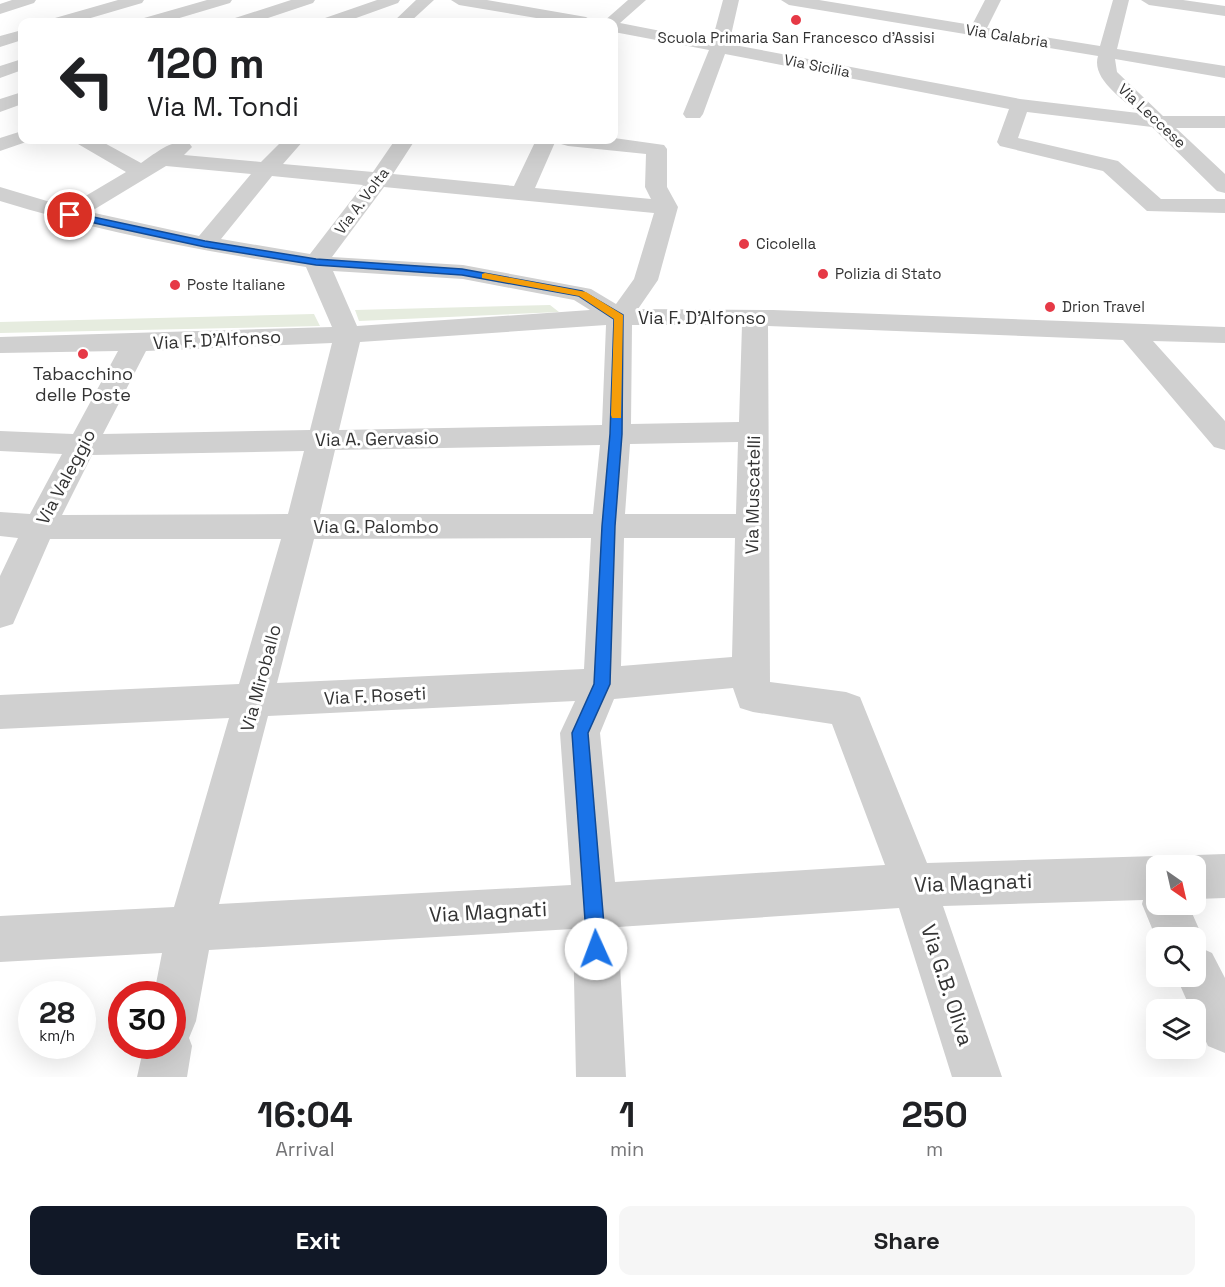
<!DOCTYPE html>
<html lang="en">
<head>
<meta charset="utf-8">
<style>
	:root { --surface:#fff; --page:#f6f6f6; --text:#202124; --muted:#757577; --accent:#111827 }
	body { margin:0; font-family:"Space Grotesk",sans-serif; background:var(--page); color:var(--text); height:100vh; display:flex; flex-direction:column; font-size:22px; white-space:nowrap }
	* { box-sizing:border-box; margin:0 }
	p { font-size:20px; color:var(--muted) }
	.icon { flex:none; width:33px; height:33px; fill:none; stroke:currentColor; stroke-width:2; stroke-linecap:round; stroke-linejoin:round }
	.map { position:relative; height:1077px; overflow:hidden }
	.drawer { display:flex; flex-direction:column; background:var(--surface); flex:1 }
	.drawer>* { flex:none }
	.guide { position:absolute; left:18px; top:18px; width:600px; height:126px; border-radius:12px; box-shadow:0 6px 24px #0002; background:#fff; color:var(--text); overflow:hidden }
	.needle { width:39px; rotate:146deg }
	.tools { position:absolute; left:1146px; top:855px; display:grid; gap:12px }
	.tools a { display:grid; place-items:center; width:60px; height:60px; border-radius:12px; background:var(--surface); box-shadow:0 6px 24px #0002; font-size:30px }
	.speed { position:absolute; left:18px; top:981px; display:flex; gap:12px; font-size:30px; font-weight:700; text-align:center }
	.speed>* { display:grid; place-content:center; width:78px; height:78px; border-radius:50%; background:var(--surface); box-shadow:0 6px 24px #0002; line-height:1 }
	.speed small { font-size:15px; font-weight:400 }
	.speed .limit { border:9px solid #d22; background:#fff; color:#111 }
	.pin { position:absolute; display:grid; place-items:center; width:51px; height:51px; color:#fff; margin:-26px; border:3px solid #fff; border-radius:50%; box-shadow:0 2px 6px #0007 }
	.me { position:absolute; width:66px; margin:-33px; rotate:358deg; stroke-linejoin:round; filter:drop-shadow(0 0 4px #0008) }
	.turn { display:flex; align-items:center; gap:21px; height:126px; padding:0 30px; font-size:27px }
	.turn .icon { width:78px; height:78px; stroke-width:2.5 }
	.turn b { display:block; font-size:42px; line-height:51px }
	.eta { display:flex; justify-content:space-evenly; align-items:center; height:102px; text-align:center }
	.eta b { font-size:36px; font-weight:700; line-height:42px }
	.primary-button { display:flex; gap:12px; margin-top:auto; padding:12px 30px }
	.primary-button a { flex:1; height:69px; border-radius:12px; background:var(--accent); color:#fff; font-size:24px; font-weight:700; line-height:69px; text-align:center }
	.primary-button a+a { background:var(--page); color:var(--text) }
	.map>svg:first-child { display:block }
</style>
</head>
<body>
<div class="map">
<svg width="1225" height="1077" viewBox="0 0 1225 1077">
	<rect width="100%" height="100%" fill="#fff"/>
	<path fill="#e6ecdf" d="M 550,305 L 559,312 L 359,321 L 355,310 Z
		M 314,314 L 320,326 L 0,333 L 0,322 Z"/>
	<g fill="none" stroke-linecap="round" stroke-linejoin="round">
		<path fill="#d0d0d0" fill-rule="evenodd" d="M 12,0 L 36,0 L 34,3 L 0,14 L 0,4 Z
			M 118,0 L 144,0 L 142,3 L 77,22 L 53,22 L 55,18 Z
			M 207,0 L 232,0 L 230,3 L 166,22 L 142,22 L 144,18 Z
			M 291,0 L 315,0 L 313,3 L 256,22 L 233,22 L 235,18 Z
			M 377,0 L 400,0 L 398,3 L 345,22 L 323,22 L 325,18 Z
			M 416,0 L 434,0 L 410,22 L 393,22 Z
			M 451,0 L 487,0 L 586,17 L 594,22 L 560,22 L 459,5 Z
			M 628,0 L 646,0 L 620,23 L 712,41 L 723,0 L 739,0 L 729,44 L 1020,99 L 1138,113 C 1123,99 1091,79 1098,56 L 789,5 L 781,0 L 819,0 L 972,25 L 985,0 L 1001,0 L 987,28 L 1100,46 L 1113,0 L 1129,0 L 1117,49 L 1225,66 L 1225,78 L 1115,59 L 1117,72 L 1163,116 L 1225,116 L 1225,128 L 1176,128 L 1225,174 L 1225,193 L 1217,191 L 1152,127 L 1027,112 L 1018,138 L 1118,161 L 1161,199 L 1225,199 L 1225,213 L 1147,211 L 1103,171 L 1000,146 L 997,142 L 1009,109 L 725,54 L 703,114 L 700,118 L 686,118 L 683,114 L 709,50 L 614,32 L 614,22 L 603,22 Z
			M 1141,0 L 1183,0 L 1225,6 L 1225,16 L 1149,5 Z
			M 22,30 L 22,40 L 0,47 L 0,36 Z
			M 22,59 L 22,70 L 0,78 L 0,66 Z
			M 22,92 L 22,104 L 0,112 L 0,99 Z
			M 22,131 L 22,140 L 30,140 L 29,141 L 0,151 L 0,138 Z
			M 614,138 L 664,145 L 667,149 L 667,187 L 678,207 L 658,280 L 638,309 L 773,310 L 1225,327 L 1225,343 L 1153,341 L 1225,421 L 1225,450 L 1214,447 L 1123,340 L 768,326 L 770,682 L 846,692 L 860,697 L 927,863 L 1156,856 L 1171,863 L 1173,866 L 1156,866 L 1156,904 L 1188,904 L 1203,938 L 1199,947 L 1212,953 L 1225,978 L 1225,1053 L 1208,1046 L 1196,1020 L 1196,1010 L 1191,1010 L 1176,976 L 1196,976 L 1196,938 L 1156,938 L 1142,904 L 1143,900 L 943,906 L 1002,1077 L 952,1077 L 899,908 L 618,927 L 626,1077 L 576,1077 L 573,929 L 209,950 L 196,1021 L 189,1038 L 192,1046 L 187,1077 L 137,1077 L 144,1046 L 172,1046 L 172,994 L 154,994 L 162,953 L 0,962 L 0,916 L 174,907 L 229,718 L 0,729 L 0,695 L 239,684 L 281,539 L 50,539 L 13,624 L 0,628 L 0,576 L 18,538 L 0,536 L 0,512 L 30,514 L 62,454 L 0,451 L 0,431 L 73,434 L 118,351 L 0,353 L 0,337 L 332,327 L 306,267 C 203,251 100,232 0,201 L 0,187 L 67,207 L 126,172 L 78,144 L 75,140 L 99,140 L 141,163 C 155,154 172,138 189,143 L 192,147 L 184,155 L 261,162 L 283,140 L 304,140 L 283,164 L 373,172 L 395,140 L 415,140 L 393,174 L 514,186 L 536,140 L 556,140 L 535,188 L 651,199 L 645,187 L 646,154 L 568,146 L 561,144 L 558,140 ZM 166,166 L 251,174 L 199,236 L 90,212 ZM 272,176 L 363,185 L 310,254 L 221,239 ZM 384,187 L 654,213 L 634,279 L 616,304 L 591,289 L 463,265 L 332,257 ZM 333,271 L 463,279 L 574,300 L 590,310 L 357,326 ZM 606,325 L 602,425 L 339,430 L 360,342 ZM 632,325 L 742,325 L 739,422 L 631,424 ZM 332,343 L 310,430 L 103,434 L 146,351 ZM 738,442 L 736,514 L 625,514 L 630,444 ZM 600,445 L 593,514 L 320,514 L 335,450 ZM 304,451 L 288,514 L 62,515 L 92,455 ZM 591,538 L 584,669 L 277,683 L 314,539 ZM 624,538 L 735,538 L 732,657 L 621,666 ZM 733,688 L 740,708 L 753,712 L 832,724 L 885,865 L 615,882 L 600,733 L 614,699 ZM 575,701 L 560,733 L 571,885 L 219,904 L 268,716 Z
			M 1225,854 L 1225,898 L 1196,899 L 1196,866 L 1179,866 L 1181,862 L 1196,855 Z"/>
	</g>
	<path fill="#1a73e8" stroke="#114b97" stroke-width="1.5" d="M 70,212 L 205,241 L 316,259 L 462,269 L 582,291 L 623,315 L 622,434 L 615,526 L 610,684 L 588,733 L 606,949 L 603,955 L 596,958 L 590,955 L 587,949 L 572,733 L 594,684 L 602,526 L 610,434 L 614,319 L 579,296 L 462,275 L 316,265 L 205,247 L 67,217 L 66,215 Z"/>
	<path fill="#f59e0b" d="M 485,273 L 586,292 L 623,315 L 621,418 L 612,418 L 611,415 L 614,319 L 579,296 L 482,278 L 482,274 Z"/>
	<g fill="#e63946" stroke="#fff" stroke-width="2">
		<circle cx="796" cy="20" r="6"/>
		<circle cx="744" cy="244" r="6"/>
		<circle cx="823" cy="274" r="6"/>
		<circle cx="175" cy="285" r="6"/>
		<circle cx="1050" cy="307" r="6"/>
		<circle cx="83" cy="354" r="6"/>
	</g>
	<g text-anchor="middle" stroke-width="6" stroke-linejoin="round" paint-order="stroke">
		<g font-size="15" fill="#333" stroke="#fff">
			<text transform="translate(1007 36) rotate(9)" y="5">Via Calabria</text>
			<text transform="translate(817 66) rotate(11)" y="5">Via Sicilia</text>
			<text transform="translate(1152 116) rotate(43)" y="5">Via Leccese</text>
			<text transform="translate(362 201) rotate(-53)" y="5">Via A. Volta</text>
		</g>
		<g font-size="15" fill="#333" stroke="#fff" text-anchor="start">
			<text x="796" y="43" text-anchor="middle">Scuola Primaria San Francesco d'Assisi</text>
			<text x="756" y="249">Cicolella</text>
			<text x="835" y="279">Polizia di Stato</text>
			<text x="187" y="290">Poste Italiane</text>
			<text x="1062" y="312">Drion Travel</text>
		</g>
		<g font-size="18" fill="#333" stroke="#fff">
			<text x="702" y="324">Via F. D'Alfonso</text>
			<text transform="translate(217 340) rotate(-3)" y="6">Via F. D'Alfonso</text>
			<text transform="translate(377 439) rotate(-1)" y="6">Via A. Gervasio</text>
			<text transform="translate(66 477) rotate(-62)" y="6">Via Valeggio</text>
			<text transform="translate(753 495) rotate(-89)" y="6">Via Muscatelli</text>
			<text x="376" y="533">Via G. Palombo</text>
			<text transform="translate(261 678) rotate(-75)" y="6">Via Miroballo</text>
			<text transform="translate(375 696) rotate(-3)" y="6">Via F. Roseti</text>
		</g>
		<g font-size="18" fill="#333" stroke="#fff">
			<text x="83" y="380">Tabacchino<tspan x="83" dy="21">delle Poste</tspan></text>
		</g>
		<g font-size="21" fill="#333" stroke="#fff">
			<text transform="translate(973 883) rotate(-2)" y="7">Via Magnati</text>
			<text transform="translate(488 912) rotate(-3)" y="7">Via Magnati</text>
			<text transform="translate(947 985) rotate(72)" y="7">Via G.B. Oliva</text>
		</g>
	</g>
</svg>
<div class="tools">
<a><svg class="needle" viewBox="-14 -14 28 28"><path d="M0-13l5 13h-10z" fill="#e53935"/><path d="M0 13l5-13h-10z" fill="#757577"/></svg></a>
<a><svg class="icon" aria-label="search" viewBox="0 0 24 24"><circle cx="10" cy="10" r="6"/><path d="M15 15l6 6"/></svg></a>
<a><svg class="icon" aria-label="layers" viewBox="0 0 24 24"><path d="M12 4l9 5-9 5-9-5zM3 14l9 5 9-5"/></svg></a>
</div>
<div class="speed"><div>28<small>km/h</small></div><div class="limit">30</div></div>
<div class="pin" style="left:70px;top:215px;background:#d93025"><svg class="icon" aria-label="arrive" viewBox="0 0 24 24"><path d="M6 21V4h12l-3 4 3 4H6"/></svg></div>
<svg class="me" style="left:596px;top:949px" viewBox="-20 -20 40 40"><circle r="19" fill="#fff"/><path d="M0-13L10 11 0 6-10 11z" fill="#1a73e8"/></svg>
<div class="guide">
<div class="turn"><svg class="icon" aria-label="left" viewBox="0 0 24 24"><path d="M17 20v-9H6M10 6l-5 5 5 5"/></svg><div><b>120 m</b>Via M. Tondi</div></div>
</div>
</div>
<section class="drawer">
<div class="eta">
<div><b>16:04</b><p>Arrival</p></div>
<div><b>1</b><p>min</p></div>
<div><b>250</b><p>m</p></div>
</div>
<div class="primary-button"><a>Exit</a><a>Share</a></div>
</section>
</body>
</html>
